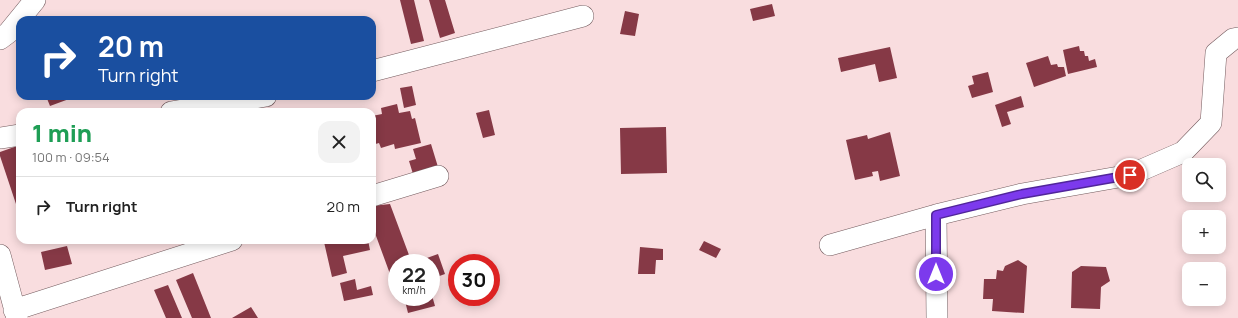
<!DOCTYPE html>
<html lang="en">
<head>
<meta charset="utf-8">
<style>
	:root { --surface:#fff; --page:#f2f2f2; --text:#222; --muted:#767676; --line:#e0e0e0 }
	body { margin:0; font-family:Manrope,sans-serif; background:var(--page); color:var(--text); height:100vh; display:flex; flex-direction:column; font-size:15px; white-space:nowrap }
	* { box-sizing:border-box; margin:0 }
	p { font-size:13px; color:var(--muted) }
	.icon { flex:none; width:22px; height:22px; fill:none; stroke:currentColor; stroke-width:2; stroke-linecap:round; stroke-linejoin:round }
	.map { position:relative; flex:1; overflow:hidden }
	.details { position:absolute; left:16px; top:108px; width:360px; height:136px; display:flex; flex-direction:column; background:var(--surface); border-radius:12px; box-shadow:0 2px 10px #0003 }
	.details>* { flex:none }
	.hud { position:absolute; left:16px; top:16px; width:360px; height:84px; border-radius:12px; box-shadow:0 2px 10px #0003; background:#1a4fa0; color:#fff; overflow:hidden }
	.fabs { position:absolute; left:1182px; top:158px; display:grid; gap:8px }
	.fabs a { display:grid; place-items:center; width:44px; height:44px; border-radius:8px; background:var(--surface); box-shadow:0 2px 10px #0003; font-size:20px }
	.speed { position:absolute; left:388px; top:254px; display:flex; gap:8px; font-size:20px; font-weight:700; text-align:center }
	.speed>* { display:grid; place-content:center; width:52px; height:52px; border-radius:50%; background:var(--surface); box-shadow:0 2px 10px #0003; line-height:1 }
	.speed small { font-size:10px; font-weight:400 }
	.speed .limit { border:6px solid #d22; background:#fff; color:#111 }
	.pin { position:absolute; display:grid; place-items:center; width:34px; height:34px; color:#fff; margin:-17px; border:2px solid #fff; border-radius:50%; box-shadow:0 1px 4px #0007 }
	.me { position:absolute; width:44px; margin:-22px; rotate:0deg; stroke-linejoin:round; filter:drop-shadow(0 0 3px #0008) }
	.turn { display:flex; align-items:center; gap:14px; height:84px; padding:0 16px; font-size:18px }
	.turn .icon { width:52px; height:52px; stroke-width:2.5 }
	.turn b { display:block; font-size:28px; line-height:34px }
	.round { display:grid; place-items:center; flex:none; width:42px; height:42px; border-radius:12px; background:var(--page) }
	.head { display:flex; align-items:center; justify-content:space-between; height:68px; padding:0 16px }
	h1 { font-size:24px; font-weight:800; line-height:30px; color:#1e9e55 }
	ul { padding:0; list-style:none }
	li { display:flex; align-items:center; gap:12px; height:60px; padding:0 16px; border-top:1px solid var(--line) }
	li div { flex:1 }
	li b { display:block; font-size:15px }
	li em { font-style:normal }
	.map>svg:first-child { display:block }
</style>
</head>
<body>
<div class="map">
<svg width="1238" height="318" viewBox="0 0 1238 318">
	<rect width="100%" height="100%" fill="#f9dddf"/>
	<path fill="#863946" d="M 400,0 L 414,0 L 424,41 L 411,44 Z
		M 429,0 L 445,0 L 455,33 L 440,38 Z
		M 772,4 L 775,16 L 753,21 L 750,9 Z
		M 625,11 L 639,14 L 635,36 L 620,34 Z
		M 1079,46 L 1080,51 L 1084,51 L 1085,56 L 1088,56 L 1089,61 L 1095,59 L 1097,67 L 1068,74 L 1063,50 Z
		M 890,47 L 897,78 L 879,82 L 875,64 L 841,72 L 838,58 Z
		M 1048,56 L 1051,65 L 1057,64 L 1058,67 L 1064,67 L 1066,76 L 1034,87 L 1026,63 Z
		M 988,72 L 993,92 L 972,98 L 968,86 L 974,84 L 972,76 Z
		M 412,86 L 416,105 L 404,108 L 400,88 Z
		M 46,96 L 68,96 L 69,99 L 50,106 Z
		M 1021,96 L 1024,107 L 1007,112 L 1011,124 L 1002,127 L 995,105 Z
		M 397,104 L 399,113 L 410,111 L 412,119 L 415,118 L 421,143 L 395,149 L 394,144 L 381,148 L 379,143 L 372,145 L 372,116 L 382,114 L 381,108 Z
		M 489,110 L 495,135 L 483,138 L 476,113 Z
		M 666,127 L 667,173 L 621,174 L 620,128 Z
		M 890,132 L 900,176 L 880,181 L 878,171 L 872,172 L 873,176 L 855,180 L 846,140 L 867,135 L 868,139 Z
		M 431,144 L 438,167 L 413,174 L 409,161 L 416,159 L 413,149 Z
		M 20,145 L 20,206 L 17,207 L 0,156 L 0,152 Z
		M 390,204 L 412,263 L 397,263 L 397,293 L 372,225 L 372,206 Z
		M 335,240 L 368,240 L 370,250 L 343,256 L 347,273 L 332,277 L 324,242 Z
		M 704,241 L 721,249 L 716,258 L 699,250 Z
		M 67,246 L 72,264 L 45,270 L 41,252 Z
		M 640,247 L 663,249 L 663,260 L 656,260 L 655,274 L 638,274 Z
		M 438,254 L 445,274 L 431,279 L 431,263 L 413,263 Z
		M 1018,260 L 1027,266 L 1024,313 L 992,311 L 993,299 L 983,299 L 984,279 L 996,279 L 997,270 L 1003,271 L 1005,266 Z
		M 1081,266 L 1106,267 L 1110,281 L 1101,287 L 1100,309 L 1071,308 L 1072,272 Z
		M 193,273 L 211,318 L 192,318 L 176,280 Z
		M 355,279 L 357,290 L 371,286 L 373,295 L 344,301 L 340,283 Z
		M 168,285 L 182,318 L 166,318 L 154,290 Z
		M 431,292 L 435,306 L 408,313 L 404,297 L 431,297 Z
		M 251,307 L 258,318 L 232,318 Z"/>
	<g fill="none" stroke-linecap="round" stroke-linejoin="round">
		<defs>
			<path id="minor" d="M 0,39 L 8,33 L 35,0
				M 372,71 L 583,16
				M 171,112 L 266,96
				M 0,138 L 20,135
				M 372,196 L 438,176
				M 936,215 L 937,318
				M 830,245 L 936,215 L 1022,194 L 1130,175 L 1183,152 L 1211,123 L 1216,53 L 1233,39 L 1238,38
				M 0,255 L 17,318
				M 14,310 L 232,240"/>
		</defs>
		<use href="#minor" stroke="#735b5e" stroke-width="22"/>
		<use href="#minor" stroke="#fff" stroke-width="21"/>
	</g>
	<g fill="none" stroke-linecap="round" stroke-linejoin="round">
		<defs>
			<path id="route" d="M 936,274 L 936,215 L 1022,194 L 1130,175"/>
		</defs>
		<use href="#route" stroke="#51269a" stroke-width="10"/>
		<use href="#route" stroke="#7c3aed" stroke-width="7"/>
	</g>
</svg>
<div class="fabs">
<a><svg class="icon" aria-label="search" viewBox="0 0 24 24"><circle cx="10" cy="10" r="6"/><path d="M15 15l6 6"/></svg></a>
<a>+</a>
<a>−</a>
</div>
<div class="speed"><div>22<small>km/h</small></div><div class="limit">30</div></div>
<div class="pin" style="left:1130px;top:175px;background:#d93025"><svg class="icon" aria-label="arrive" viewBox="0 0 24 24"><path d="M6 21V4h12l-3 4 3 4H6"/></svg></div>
<svg class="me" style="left:936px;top:274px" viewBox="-20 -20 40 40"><circle r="17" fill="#7c3aed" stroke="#fff" stroke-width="3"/><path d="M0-11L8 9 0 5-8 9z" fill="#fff"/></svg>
<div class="hud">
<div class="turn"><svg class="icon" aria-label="right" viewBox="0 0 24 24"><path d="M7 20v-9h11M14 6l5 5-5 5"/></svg><div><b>20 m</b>Turn right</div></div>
</div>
<section class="details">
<div class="head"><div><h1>1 min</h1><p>100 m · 09:54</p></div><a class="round"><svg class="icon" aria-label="close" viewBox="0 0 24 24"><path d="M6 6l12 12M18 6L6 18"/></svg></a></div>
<ul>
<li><svg class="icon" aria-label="right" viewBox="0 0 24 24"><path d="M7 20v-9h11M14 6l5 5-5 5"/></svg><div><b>Turn right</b></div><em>20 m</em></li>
</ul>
</section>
</div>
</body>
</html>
